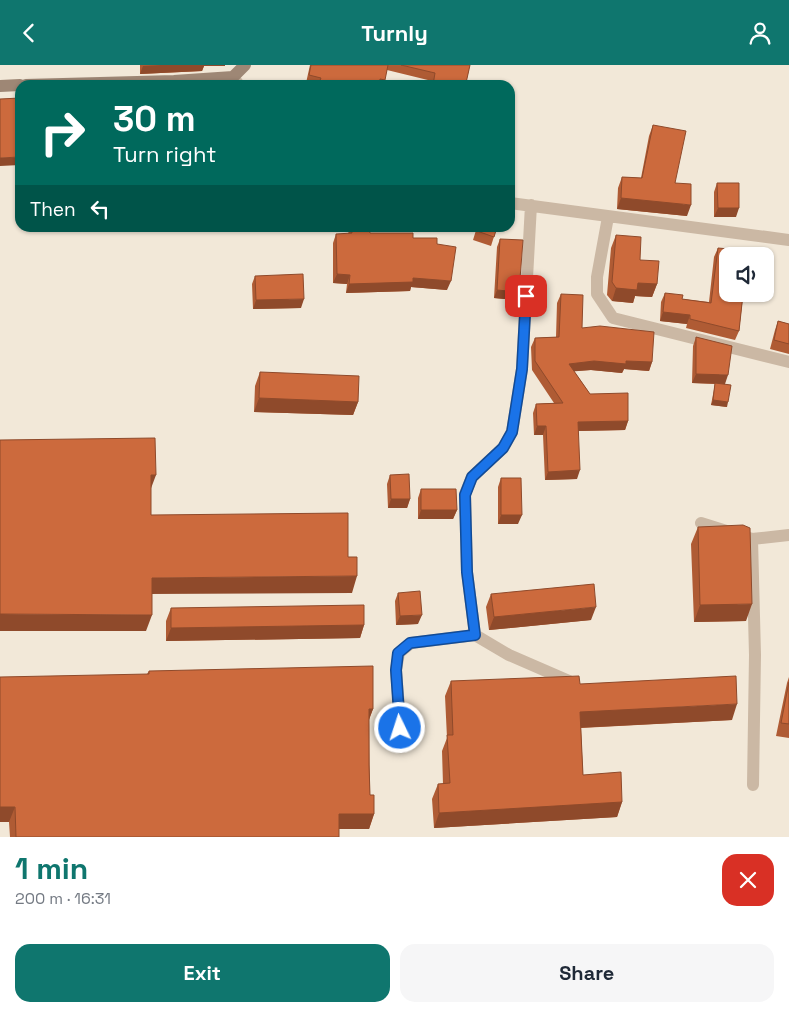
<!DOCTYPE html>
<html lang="en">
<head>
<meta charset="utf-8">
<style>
	:root { --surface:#fff; --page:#f6f6f7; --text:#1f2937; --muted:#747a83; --accent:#0f766e }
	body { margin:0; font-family:"Space Grotesk",sans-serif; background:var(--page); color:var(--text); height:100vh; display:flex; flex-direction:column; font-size:19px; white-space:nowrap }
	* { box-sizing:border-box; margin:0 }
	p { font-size:16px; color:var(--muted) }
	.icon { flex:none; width:28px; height:28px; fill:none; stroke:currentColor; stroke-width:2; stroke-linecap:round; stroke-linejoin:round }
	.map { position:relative; height:772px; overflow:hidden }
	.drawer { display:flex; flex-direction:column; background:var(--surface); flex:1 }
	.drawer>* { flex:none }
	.guide { position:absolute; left:15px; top:15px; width:500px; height:152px; border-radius:15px; box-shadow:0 1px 4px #0004; background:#00695c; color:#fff; overflow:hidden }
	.fabs { position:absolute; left:719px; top:182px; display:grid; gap:10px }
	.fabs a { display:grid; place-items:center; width:55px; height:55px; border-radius:10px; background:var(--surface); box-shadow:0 1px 4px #0004; font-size:25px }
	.pin { position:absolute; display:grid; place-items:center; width:42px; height:42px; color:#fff; margin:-21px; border-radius:10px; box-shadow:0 2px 8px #0006 }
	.me { position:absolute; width:55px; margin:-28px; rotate:356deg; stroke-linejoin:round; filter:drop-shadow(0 0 4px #0008) }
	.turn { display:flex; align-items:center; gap:18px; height:105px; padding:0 15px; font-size:22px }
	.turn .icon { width:65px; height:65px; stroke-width:2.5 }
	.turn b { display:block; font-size:35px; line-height:42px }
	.then { display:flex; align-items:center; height:48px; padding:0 15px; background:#0003; gap:10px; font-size:19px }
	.round { display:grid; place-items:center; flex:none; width:52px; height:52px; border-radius:15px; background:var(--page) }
	.summary { display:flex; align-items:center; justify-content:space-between; height:85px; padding:0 15px }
	h1 { font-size:30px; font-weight:700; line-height:38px; color:var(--accent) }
	.button { display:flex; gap:10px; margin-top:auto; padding:10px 15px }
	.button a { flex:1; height:58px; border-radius:15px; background:var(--accent); color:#fff; font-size:20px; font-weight:700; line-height:58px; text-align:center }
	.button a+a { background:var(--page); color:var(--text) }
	header { display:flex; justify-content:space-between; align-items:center; height:65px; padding:0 15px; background:var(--accent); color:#fff; font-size:22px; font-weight:700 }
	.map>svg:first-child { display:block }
</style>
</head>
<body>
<header><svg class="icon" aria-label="back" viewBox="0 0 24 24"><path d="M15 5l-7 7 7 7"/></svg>Turnly<svg class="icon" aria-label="person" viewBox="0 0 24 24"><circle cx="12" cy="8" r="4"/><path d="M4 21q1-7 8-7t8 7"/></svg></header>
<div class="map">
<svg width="789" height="772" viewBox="0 0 789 772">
	<rect width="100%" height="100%" fill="#f2e8d8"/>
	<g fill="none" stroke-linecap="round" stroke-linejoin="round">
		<path stroke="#cbb8a4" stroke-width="12" d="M 233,12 L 239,20
			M 510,138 L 789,175
			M 608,152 L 597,212 L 597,229 L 613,253 L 789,297
			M 701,458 L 752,474 L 789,470
			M 752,474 L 755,590 L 753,720
			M 475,570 L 509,590 L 569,616
			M 402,682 L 396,605 L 399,588 L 411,578 L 475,570 L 467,507 L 465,429 L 472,412 L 503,383 L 512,367 L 522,304 L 531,140"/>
		<path stroke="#9e8775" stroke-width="12" d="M 26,20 L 174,16 L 233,12 L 245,0
			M 0,21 L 20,20"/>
	</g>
	<path fill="#af5b34" d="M 140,0 L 225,0 L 225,1 L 204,1 L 202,6 L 140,9 Z
		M 310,0 L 470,0 L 466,18 L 472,20 L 432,20 L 432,16 L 387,5 L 383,20 L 315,20 L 306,18 Z
		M 653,60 L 675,118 L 687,151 L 617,144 L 618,123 L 622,112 L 641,113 L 649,71 Z
		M 717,118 L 736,152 L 714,152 L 714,127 Z
		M 350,162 L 369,162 L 370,168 L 413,173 L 437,179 L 447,225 L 411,222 L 410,226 L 346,228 L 347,219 L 333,218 L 333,178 L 336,169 L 348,169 Z
		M 477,162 L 497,162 L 491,181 L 473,175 Z
		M 616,170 L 640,195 L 657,219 L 652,232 L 635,231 L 633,238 L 612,236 L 607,230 L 611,183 Z
		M 500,174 L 519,227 L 517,235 L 494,233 L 497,182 Z
		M 718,183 L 728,191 L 744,232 L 743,232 L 739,266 L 735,275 L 686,263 L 687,259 L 660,256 L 661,237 L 665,228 L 682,234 L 709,237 L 714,192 Z
		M 765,192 L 769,223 L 766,232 L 747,229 L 765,229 Z
		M 255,211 L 301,243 L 253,244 L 252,219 Z
		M 561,229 L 582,263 L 652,297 L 649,306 L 624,304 L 622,308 L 591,305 L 574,306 L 590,329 L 628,356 L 625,365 L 578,366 L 577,414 L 545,415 L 543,370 L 534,370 L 533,348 L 536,339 L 554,338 L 532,305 L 531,282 L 535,273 L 556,272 L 557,238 Z
		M 778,256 L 789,259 L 789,289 L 770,284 L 775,265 Z
		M 696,272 L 725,319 L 727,342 L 711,340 L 715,319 L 692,318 L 693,281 Z
		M 260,307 L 358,337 L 353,350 L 254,347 L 255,321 Z
		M 390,410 L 410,434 L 407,443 L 388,443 L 387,419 Z
		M 501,413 L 518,459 L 498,459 L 498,422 Z
		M 421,424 L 457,445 L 453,454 L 418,454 L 418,433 Z
		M 698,462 L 746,556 L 694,557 L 691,479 Z
		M 398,528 L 418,559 L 396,560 L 395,536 Z
		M 491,529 L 591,555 L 489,565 L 486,542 Z
		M 171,543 L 364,560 L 360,573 L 166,576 L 166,556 Z
		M 149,606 L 373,644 L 369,655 L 370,730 L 374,749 L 369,764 L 339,764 L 339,772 L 10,772 L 9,757 L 0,757 L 147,609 Z
		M 789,612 L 789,673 L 776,671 L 787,618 Z
		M 451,616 L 580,619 L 732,655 L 581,663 L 583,710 L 622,737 L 617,752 L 434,763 L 432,734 L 438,719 L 443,719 L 442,686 L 447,673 L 445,631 Z"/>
	<path fill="#8f4a2b" d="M 161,0 L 225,0 L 225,1 L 204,1 L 202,6 L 140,9 L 143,1 Z
		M 20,92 L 20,100 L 0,101 L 0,93 Z
		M 621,133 L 691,140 L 687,151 L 617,144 Z
		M 718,143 L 739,143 L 736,152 L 714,152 Z
		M 337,209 L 350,210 L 347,219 L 333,218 Z
		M 413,213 L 451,216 L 447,225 L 411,222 L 410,226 L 346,228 L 349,219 Z
		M 638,218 L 657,219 L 652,232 L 635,231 L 633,238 L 612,236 L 616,223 Z
		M 497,225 L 519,227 L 517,235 L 494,233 Z
		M 304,234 L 301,243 L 253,244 L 256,235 Z
		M 663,247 L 690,250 L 687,259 L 660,256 Z
		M 594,296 L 626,296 L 652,297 L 649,306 L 624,304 L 622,308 L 591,305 L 566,307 L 569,299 Z
		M 696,309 L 728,310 L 725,319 L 692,318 Z
		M 259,333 L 358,337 L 353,350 L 254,347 Z
		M 713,335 L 728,337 L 727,342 L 711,340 Z
		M 628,356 L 625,365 L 575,366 L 578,357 Z
		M 537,361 L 546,361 L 543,370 L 534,370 Z
		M 580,405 L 577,414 L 545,415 L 548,407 Z
		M 151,410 L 156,410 L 150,426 Z
		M 391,434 L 410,434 L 407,443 L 388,443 Z
		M 421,445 L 457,445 L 453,454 L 418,454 Z
		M 501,450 L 522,450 L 518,459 L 498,459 Z
		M 357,511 L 352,528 L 146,529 L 152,513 Z
		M 752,539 L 746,556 L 694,557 L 700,540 Z
		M 596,542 L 591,555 L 489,565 L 494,552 Z
		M 0,549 L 152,550 L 146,566 L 0,566 Z
		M 422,550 L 418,559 L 396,560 L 400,551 Z
		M 364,560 L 360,573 L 166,576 L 171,563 Z
		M 737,639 L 732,655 L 575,663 L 580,647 Z
		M 369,644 L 373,644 L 367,659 Z
		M 622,737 L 617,752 L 434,763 L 439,748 Z
		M 0,742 L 15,742 L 9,757 L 0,757 Z
		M 339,749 L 374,749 L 369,764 L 333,764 Z"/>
	<path fill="#cc6a3d" stroke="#8f4a2b" d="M 311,0 L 388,0 L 385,15 L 380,14 L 379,20 L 318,20 L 321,13 L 309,10 Z
		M 401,0 L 470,0 L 466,18 L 472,20 L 433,20 L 435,8 Z
		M 20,33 L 20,92 L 0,93 L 0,34 Z
		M 653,60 L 686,66 L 675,118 L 691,119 L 691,140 L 621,133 L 622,112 L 642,113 Z
		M 717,118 L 739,118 L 739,143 L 718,143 Z
		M 351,162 L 369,162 L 370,168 L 413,168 L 413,173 L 437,173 L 437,179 L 456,182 L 451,216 L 413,213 L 413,217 L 349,219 L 350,210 L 337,209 L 336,169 L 352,168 Z
		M 478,162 L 497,162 L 494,172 L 477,166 Z
		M 616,170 L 641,172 L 640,195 L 659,196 L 657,219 L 638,218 L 637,225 L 616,223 L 612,217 Z
		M 500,174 L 523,175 L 519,227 L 497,225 Z
		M 718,183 L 751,186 L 751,190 L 762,191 L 728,191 L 728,229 L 743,229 L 739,266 L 690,254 L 690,250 L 663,247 L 665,228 L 683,230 L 682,234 L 711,238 Z
		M 765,192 L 773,193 L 769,223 L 765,222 Z
		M 303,209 L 304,234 L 256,235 L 255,211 Z
		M 561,229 L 583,230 L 582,263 L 600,261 L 654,267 L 652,297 L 626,296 L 626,299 L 594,296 L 569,299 L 590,329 L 628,328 L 628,356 L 578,357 L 580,405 L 548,407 L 546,361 L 537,361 L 536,339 L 563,338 L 535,296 L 535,273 L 559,272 Z
		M 778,256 L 789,259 L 789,279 L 774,275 Z
		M 696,272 L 732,281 L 728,310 L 696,309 Z
		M 260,307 L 359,311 L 358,337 L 259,333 Z
		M 715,318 L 731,320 L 728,337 L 713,335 Z
		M 155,373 L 156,410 L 151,410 L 151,450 L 348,448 L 348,492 L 357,492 L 357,511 L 152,513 L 152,550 L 0,549 L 0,375 Z
		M 409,409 L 410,434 L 391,434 L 390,410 Z
		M 501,413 L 521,413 L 522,450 L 501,450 Z
		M 421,424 L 456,424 L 457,445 L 421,445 Z
		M 743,460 L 750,463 L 752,539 L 700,540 L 698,462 Z
		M 594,519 L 596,542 L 494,552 L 491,529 Z
		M 420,526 L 422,550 L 400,551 L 398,528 Z
		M 364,540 L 364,560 L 171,563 L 171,543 Z
		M 373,601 L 373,644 L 369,644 L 369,700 L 370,730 L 374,730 L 374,749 L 339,749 L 339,772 L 16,772 L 15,742 L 0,742 L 0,612 L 149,609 L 149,606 Z
		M 579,611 L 580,619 L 736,611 L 737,639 L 580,647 L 583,710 L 621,707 L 622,737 L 439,748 L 438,719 L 450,718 L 447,670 L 453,670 L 451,616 Z
		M 789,617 L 789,659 L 781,658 Z"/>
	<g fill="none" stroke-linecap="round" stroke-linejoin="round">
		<defs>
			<path id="route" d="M 400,663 L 396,605 L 398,588 L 410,578 L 475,570 L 467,507 L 465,430 L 472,412 L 503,383 L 512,367 L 522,304 L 526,231"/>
		</defs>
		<use href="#route" stroke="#114b97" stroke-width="12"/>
		<use href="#route" stroke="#1a73e8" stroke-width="9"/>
	</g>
</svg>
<div class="fabs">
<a><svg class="icon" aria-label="sound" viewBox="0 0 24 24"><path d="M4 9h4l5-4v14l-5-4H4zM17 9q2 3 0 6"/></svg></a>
</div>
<div class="pin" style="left:526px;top:231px;background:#d93025"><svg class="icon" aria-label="arrive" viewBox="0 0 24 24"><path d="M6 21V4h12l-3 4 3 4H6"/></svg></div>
<svg class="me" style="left:400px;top:663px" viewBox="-20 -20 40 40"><circle r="17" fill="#1a73e8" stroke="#fff" stroke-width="3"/><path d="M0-11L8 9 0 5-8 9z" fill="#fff"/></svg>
<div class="guide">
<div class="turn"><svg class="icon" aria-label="right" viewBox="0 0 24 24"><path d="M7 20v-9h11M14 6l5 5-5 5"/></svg><div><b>30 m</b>Turn right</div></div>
<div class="then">Then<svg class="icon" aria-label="left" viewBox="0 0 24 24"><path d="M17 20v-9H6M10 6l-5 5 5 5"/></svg></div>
</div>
</div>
<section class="drawer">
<div class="summary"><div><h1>1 min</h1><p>200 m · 16:31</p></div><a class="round" style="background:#d93025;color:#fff"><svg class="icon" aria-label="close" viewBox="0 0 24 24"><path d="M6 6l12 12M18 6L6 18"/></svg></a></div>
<div class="button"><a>Exit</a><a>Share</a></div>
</section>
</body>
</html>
